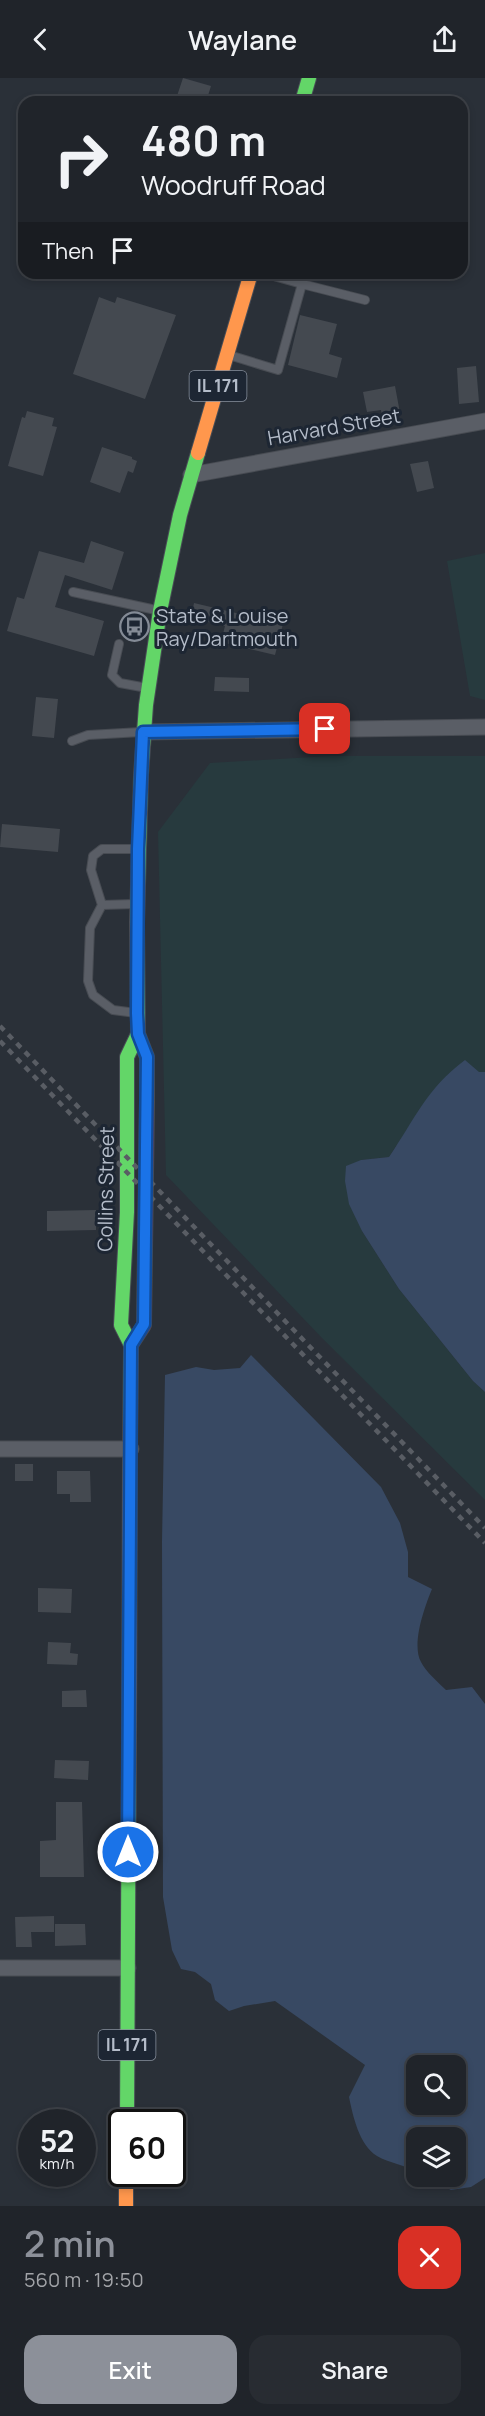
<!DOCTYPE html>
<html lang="en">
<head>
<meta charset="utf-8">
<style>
	:root { --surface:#20242a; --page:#282c32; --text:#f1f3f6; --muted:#a2a4a8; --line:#3d4147; --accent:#8c9099 }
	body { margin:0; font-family:Manrope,sans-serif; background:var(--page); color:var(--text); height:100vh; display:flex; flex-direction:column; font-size:22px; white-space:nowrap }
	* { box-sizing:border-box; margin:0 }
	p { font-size:20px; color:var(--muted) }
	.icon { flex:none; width:33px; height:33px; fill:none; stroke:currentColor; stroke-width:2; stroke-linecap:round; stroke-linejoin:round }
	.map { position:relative; height:2128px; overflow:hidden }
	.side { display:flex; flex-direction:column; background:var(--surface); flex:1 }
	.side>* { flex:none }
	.hud { position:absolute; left:18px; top:18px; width:450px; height:183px; border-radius:18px; box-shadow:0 3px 9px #0003,0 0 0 2px var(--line); background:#20242a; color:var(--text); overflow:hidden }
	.tools { position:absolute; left:406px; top:1977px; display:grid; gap:12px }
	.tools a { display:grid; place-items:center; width:60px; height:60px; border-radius:12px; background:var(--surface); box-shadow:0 3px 9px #0003,0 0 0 2px var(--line); font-size:30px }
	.speed { position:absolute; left:18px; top:2031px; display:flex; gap:12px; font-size:30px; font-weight:700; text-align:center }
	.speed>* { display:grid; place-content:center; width:78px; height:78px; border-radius:50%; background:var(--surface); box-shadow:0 3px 9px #0003,0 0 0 2px var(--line); line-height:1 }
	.speed small { font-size:15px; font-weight:400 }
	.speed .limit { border:3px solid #111; border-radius:9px; background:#fff; color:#111 }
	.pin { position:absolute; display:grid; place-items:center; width:51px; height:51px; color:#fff; margin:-26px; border-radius:12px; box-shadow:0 3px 9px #0006 }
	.me { position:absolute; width:66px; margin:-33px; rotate:0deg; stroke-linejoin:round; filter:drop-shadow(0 0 4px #0008) }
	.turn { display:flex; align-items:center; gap:21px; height:126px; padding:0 24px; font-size:27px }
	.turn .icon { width:78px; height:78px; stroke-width:2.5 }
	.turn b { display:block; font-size:42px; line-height:51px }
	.then { display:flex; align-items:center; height:57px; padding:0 24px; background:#0003; gap:12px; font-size:22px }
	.round { display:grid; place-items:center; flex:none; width:63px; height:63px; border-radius:18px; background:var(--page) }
	.overview { display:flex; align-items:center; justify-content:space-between; height:102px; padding:0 24px }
	h1 { font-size:36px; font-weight:600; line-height:45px; color:var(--accent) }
	.button { display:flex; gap:12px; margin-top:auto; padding:12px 24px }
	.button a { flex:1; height:69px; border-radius:18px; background:var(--accent); color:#fff; font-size:24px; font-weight:600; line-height:69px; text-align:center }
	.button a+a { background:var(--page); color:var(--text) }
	header { display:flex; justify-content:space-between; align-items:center; height:78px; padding:0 24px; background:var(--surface); font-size:27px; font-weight:600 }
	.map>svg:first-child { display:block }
</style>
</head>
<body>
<header><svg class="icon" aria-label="back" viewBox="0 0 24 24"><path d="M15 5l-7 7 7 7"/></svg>Waylane<svg class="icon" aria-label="share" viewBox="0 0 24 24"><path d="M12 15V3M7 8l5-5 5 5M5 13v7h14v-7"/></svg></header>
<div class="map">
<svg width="485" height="2128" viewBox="0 0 485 2128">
	<rect width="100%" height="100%" fill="#2a3038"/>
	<path fill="#273a3e" d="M 485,475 L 485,622 L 470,618 L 447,483 Z
		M 330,678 L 485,678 L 485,994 L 479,994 L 396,1068 L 389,1079 L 361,1082 L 362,1153 L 399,1211 L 473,1303 L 485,1314 L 485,1422 L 322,1260 L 166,1097 L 158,754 L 210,685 Z"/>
	<path fill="#384963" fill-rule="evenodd" d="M 465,982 L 479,994 L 485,994 L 485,1314 L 473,1303 L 399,1211 L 362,1153 L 349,1126 L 345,1103 L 346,1088 L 361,1082 L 389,1079 C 415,1041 426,1011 465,982 Z
		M 251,1277 L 381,1409 L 400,1445 L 408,1474 L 408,1499 L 432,1511 C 425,1528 411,1566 421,1584 C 426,1594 438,1604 446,1612 L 472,1609 L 485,1626 L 485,2100 L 471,2109 L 451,2112 L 426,2099 L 456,2098 L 456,2060 L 417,2060 L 417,2094 C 405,2087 389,2085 377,2078 C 359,2067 353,2038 349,2019 L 365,1987 L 275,1923 L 244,1928 L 229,1933 L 215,1922 L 211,1906 L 195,1894 L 181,1891 L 172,1872 L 163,1819 L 162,1464 L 165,1297 L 196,1289 L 214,1292 L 240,1290 ZM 417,1988 L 456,1988 L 456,2026 L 417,2026 Z"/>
	<path fill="#444950" d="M 183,0 L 211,8 L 206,24 L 175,24 Z
		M 99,219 L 115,225 L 117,219 L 176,237 L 145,321 L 73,296 Z
		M 300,237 L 337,246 L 329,276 L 342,280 L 337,300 L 288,287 Z
		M 476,288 L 479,324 L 459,326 L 457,290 Z
		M 395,308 L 400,335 L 382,339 L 381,332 L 367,334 L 363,314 Z
		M 27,333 L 54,340 L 52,348 L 57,349 L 43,398 L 8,388 L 22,339 L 25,340 Z
		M 102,369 L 132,379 L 132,381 L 137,383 L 133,395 L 128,393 L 120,415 L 90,404 Z
		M 428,383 L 434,410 L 417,414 L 410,386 Z
		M 91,463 L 124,474 L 112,512 L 65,497 L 55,529 L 104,543 L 94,578 L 7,553 L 17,519 L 24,521 L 39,473 L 84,485 Z
		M 194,525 L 283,546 L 275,577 L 221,564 L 225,548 L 191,540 Z
		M 215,599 L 249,600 L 249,614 L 214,613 Z
		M 36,619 L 58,621 L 54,660 L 32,658 Z
		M 2,746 L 60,751 L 58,774 L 0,769 Z
		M 96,1132 L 96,1152 L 47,1153 L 47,1133 Z
		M 15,1386 L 33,1386 L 33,1403 L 15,1403 Z
		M 57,1393 L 90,1393 L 91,1424 L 70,1424 L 70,1416 L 57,1416 Z
		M 38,1510 L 72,1511 L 71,1535 L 38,1534 Z
		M 48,1564 L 71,1565 L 70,1575 L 78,1576 L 77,1587 L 47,1586 Z
		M 86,1612 L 87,1629 L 62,1629 L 62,1613 Z
		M 55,1682 L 89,1683 L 88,1702 L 54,1700 Z
		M 56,1724 L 82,1724 L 84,1799 L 40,1799 L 40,1763 L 56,1762 Z
		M 54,1838 L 54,1854 L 31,1854 L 32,1869 L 16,1869 L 15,1839 Z
		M 55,1846 L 85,1846 L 86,1867 L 55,1868 Z"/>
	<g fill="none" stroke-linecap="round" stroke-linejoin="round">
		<defs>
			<path id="lane" d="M 263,195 L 302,206
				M 229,277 L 278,292 L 302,206 L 365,222
				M 73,514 L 156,532
				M 119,566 L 112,597 L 120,605 L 147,610
				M 72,663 L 88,657 L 141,654
				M 134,826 L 102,827 L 90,850 L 88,903 L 93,917 L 113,932 L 136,935
				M 102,827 L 91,792 L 93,778 L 102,771 L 137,771"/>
			<path id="street" d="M 191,397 L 485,343
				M 143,654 L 485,649
				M 0,1371 L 131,1371
				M 0,1890 L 128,1890"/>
			<path id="fast" d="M 302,24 L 309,0
				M 147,1022 L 147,979 L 138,956 L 137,844 L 141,697 L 146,627 L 160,533 L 180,437 L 198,375
				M 130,1374 L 131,1267 L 121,1247 L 127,1134 L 127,979 L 138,956
				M 127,2044 L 129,1664"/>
			<path id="slow" d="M 198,375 L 251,195
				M 129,1664 L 130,1374
				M 126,2096 L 126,2128"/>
			<path id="jam" d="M 131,1267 L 144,1247 L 147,1022"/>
		</defs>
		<use href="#lane" stroke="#484c53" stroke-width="10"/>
		<use href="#street" stroke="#484c53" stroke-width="17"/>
		<use href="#fast" stroke="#484c55" stroke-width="16"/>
		<use href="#slow" stroke="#484c55" stroke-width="16"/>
		<use href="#jam" stroke="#484c55" stroke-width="16"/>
		<use href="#lane" stroke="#5a5e66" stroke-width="8"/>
		<use href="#street" stroke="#5a5e66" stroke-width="15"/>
		<use href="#fast" stroke="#63d668" stroke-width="14"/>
		<use href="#slow" stroke="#ff974d" stroke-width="14"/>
		<use href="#jam" stroke="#b3261e" stroke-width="14"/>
		<path stroke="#595d64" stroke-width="4.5" stroke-dasharray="6 6" stroke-linecap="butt" d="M 0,948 L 485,1450
			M 0,963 L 485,1465"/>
	</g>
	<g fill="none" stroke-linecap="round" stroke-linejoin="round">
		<defs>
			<path id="route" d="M 128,1774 L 131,1267 L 144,1246 L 147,979 L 138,956 L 137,935 L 138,771 L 143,654 L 325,651"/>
		</defs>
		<use href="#route" stroke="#114b97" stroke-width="15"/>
		<use href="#route" stroke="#1a73e8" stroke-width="10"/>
	</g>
	<defs>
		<symbol id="bus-ring" viewBox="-11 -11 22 22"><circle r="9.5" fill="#1d2633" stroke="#848b96" stroke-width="1.5"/><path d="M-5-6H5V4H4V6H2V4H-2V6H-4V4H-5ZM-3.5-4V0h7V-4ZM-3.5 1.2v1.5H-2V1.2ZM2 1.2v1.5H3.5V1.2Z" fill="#848b96"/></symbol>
	</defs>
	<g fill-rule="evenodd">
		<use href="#bus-ring" x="118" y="532" width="33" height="33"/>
	</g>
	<g text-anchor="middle" stroke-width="6" stroke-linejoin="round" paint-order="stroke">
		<g fill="#1d2633" stroke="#878f9c" stroke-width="1.5">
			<rect x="189.5" y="293" width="57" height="30" rx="4.5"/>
			<rect x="98.5" y="1952" width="57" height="30" rx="4.5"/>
		</g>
		<g font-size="18" font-weight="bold" fill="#b4bcc9">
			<text x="218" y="314">IL 171</text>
			<text x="127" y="1973">IL 171</text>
		</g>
		<g font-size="20" fill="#b4bcc9" stroke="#1d2633">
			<text transform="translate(334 349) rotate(-10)" y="7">Harvard Street</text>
			<text transform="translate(106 1111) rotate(-89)" y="7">Collins Street</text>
		</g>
		<g font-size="20" fill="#b4bcc9" stroke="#1d2633" text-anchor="start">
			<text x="156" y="545">State &amp; Louise<tspan x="156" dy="23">Ray/Dartmouth</tspan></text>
		</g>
	</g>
</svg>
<div class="tools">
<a><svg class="icon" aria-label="search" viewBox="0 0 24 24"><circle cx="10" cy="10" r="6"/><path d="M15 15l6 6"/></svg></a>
<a><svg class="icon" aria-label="layers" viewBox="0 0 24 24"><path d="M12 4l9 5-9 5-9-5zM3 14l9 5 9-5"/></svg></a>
</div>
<div class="speed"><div>52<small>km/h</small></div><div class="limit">60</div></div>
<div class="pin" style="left:325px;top:651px;background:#d93025"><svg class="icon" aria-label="arrive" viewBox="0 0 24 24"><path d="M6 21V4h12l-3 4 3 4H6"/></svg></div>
<svg class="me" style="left:128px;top:1774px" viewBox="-20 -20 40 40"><circle r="17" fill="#1a73e8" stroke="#fff" stroke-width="3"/><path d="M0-11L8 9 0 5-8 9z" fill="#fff"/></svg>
<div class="hud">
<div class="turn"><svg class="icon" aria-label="right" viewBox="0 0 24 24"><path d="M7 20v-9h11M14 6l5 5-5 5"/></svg><div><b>480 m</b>Woodruff Road</div></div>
<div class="then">Then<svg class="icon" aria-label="arrive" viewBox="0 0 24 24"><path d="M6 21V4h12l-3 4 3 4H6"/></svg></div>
</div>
</div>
<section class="side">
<div class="overview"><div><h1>2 min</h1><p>560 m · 19:50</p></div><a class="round" style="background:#d93025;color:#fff"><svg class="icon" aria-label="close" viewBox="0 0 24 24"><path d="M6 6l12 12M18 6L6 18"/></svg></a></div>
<div class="button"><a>Exit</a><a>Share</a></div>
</section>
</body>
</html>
